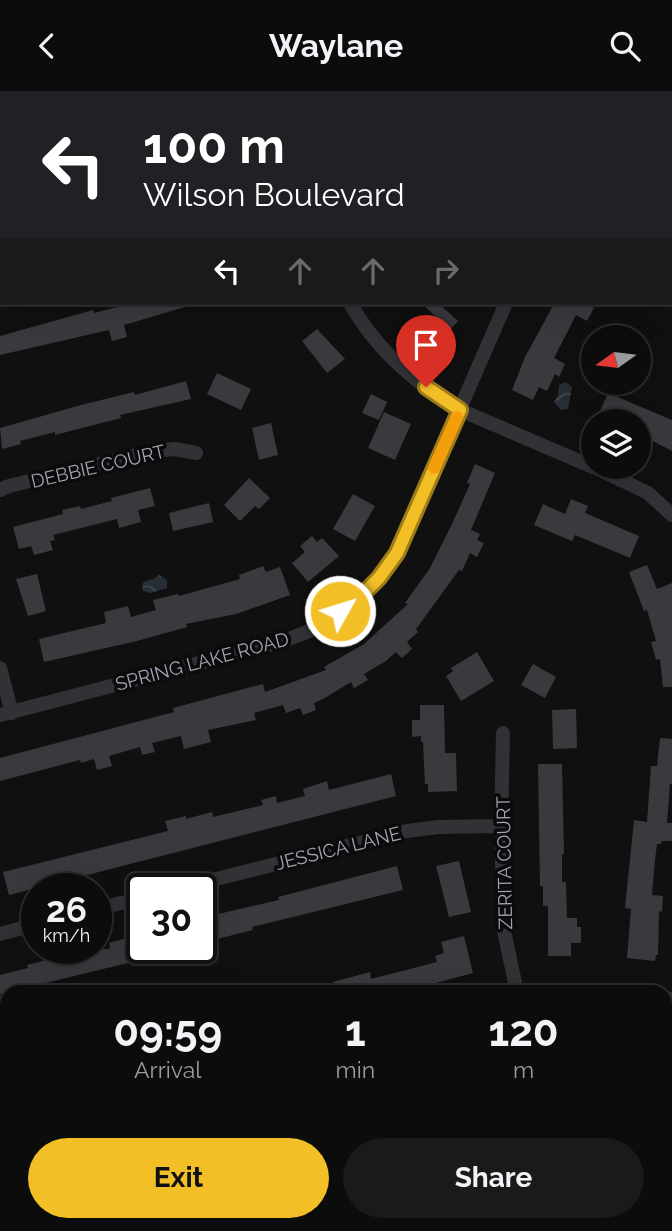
<!DOCTYPE html>
<html lang="en">
<head>
<meta charset="utf-8">
<style>
	:root { --surface:#0c0c0d; --page:#1a1a1b; --text:#f1f3f6; --muted:#9a9b9d; --line:#2c2c2e; --accent:#f2bf27 }
	body { margin:0; font-family:Raleway,sans-serif; background:var(--page); color:var(--text); height:100vh; display:flex; flex-direction:column; font-size:26px; white-space:nowrap }
	* { box-sizing:border-box; margin:0 }
	p { font-size:23px; color:var(--muted) }
	.icon { flex:none; width:38px; height:38px; fill:none; stroke:currentColor; stroke-width:2; stroke-linecap:round; stroke-linejoin:round }
	.map { position:relative; flex:1; overflow:hidden }
	.sheet { position:absolute; left:0px; top:894px; width:672px; height:247px; display:flex; flex-direction:column; background:var(--surface); border-radius:21px 21px 0 0; box-shadow:0 7px 28px #0002,0 0 0 2px var(--line) }
	.sheet>* { flex:none }
	.top-card { position:absolute; left:0px; top:0px; width:672px; height:214px; box-shadow:0 7px 28px #0002,0 0 0 2px var(--line); background:#202124; color:#fff; overflow:hidden }
	.needle { width:46px; rotate:256deg }
	.buttons { position:absolute; left:581px; top:234px; display:grid; gap:14px }
	.buttons a { display:grid; place-items:center; width:70px; height:70px; border-radius:50%; background:var(--surface); box-shadow:0 7px 28px #0002,0 0 0 2px var(--line); font-size:35px }
	.speed { position:absolute; left:21px; top:782px; display:flex; gap:14px; font-size:35px; font-weight:700; text-align:center }
	.speed>* { display:grid; place-content:center; width:91px; height:91px; border-radius:50%; background:var(--surface); box-shadow:0 7px 28px #0002,0 0 0 2px var(--line); line-height:1 }
	.speed small { font-size:18px; font-weight:400 }
	.speed .limit { border:4px solid #111; border-radius:10px; background:#fff; color:#111 }
	.pin { position:absolute; display:grid; place-items:center; width:60px; height:60px; color:#fff; margin:-72px -30px; border-radius:50% 50% 50% 0; rotate:-45deg; box-shadow:0 0 7px #0007 }
	.pin .icon { rotate:45deg }
	.me { position:absolute; width:77px; margin:-38px; rotate:51deg; stroke-linejoin:round; filter:drop-shadow(0 0 5px #0008) }
	.turn { display:flex; align-items:center; gap:24px; height:147px; padding:0 28px; font-size:32px }
	.turn .icon { width:91px; height:91px; stroke-width:2.5 }
	.turn b { display:block; font-size:49px; line-height:60px }
	.lanes { display:flex; align-items:center; height:66px; padding:0 28px; background:#0003; justify-content:center; gap:35px; direction:ltr }
	.lanes .off { opacity:.35 }
	.eta { display:flex; justify-content:space-evenly; align-items:center; height:119px; text-align:center }
	.eta b { font-size:42px; font-weight:700; line-height:49px }
	.primary-button { display:flex; gap:14px; margin-top:auto; padding:14px 28px }
	.primary-button a { flex:1; height:80px; border-radius:42px; background:var(--accent); color:#111; font-size:28px; font-weight:700; line-height:80px; text-align:center }
	.primary-button a+a { background:var(--page); color:var(--text) }
	header { display:flex; justify-content:space-between; align-items:center; height:91px; padding:0 28px; background:var(--surface); font-size:32px; font-weight:700 }
	.map>svg:first-child { display:block }
</style>
</head>
<body>
<header><svg class="icon" aria-label="back" viewBox="0 0 24 24"><path d="M15 5l-7 7 7 7"/></svg>Waylane<svg class="icon" aria-label="search" viewBox="0 0 24 24"><circle cx="10" cy="10" r="6"/><path d="M15 15l6 6"/></svg></header>
<div class="map">
<svg width="672" height="1140" viewBox="0 0 672 1140">
	<defs>
		<pattern id="forest-firs" width="22" height="20" patternUnits="userSpaceOnUse" patternTransform="scale(1.75)"><rect width="22" height="20" fill="#1c241d"/><path d="M5 1l3.5 6h-7zM16 11l3.5 6h-7z" fill="#3a413b"/></pattern>
		<pattern id="water-waves" width="16" height="10" patternUnits="userSpaceOnUse" patternTransform="scale(1.75)"><rect width="16" height="10" fill="#262d34"/><path d="M0 5q4-4 8 0t8 0" fill="none" stroke="#42484f"/></pattern>
	</defs>
	<rect width="100%" height="100%" fill="#101011"/>
	<path fill="url(#forest-firs)" d="M 162,1134 L 617,1134 L 619,1140 L 139,1140 Z"/>
	<path fill="url(#water-waves)" d="M 566,291 L 572,296 L 568,318 L 561,319 L 554,311 L 558,305 L 559,294 Z
		M 159,484 L 167,489 L 167,497 L 150,502 L 143,500 L 142,493 C 147,487 154,490 159,484 Z"/>
	<path fill="#3a3a3e" d="M 124,212 L 185,212 L 185,216 L 124,234 L 127,246 L 112,250 L 109,239 L 0,264 L 0,245 L 93,219 L 94,222 L 125,214 Z
		M 422,212 L 438,212 L 458,230 L 449,240 Z
		M 551,212 L 584,212 L 594,217 L 587,230 L 576,224 L 554,267 L 565,273 L 559,286 L 555,283 L 547,300 L 539,296 L 533,309 L 512,299 L 525,266 L 554,213 Z
		M 317,238 L 345,268 L 327,282 L 302,250 Z
		M 217,282 L 251,298 L 241,319 L 207,303 Z
		M 186,290 L 191,308 L 120,324 L 121,327 L 55,344 L 55,341 L 20,350 L 21,353 L 2,358 L 0,337 L 81,314 L 134,301 L 135,304 Z
		M 608,302 L 672,329 L 672,360 L 639,343 L 639,331 L 612,331 L 598,325 Z
		M 371,303 L 387,311 L 379,329 L 362,322 Z
		M 384,321 L 411,333 L 395,369 L 368,357 Z
		M 271,332 L 278,364 L 259,369 L 252,337 Z
		M 475,373 L 495,382 L 471,439 L 480,443 L 477,449 L 484,452 L 477,466 L 470,462 L 462,480 L 459,479 L 416,538 L 418,541 L 407,551 L 412,558 L 402,567 L 396,561 L 386,570 L 364,583 L 368,589 L 354,597 L 351,591 L 323,608 L 314,612 L 316,619 L 303,624 L 300,617 L 286,622 L 283,614 L 254,622 L 256,629 L 208,639 L 211,651 L 184,658 L 181,645 L 152,652 L 155,661 L 142,664 L 140,656 L 109,665 L 112,675 L 97,679 L 94,668 L 81,672 L 80,669 L 0,690 L 0,667 L 174,621 L 173,617 L 263,593 L 265,601 L 326,579 L 324,576 L 364,553 L 408,513 L 405,512 L 430,477 L 453,431 L 470,393 L 467,392 Z
		M 249,387 L 270,407 L 259,418 L 255,415 L 240,430 L 224,414 Z
		M 150,397 L 155,415 L 138,419 L 141,431 L 119,437 L 117,428 L 53,444 L 55,449 L 50,450 L 53,459 L 34,464 L 31,455 L 19,458 L 13,436 L 63,423 L 62,419 L 80,415 L 81,418 L 112,410 L 111,407 Z
		M 353,403 L 375,415 L 355,450 L 333,438 Z
		M 571,408 L 588,415 L 585,422 L 639,445 L 630,467 L 575,444 L 572,450 L 534,434 L 543,413 L 565,423 Z
		M 209,412 L 213,431 L 173,440 L 169,422 Z
		M 312,445 L 317,451 L 322,447 L 339,465 L 308,491 L 292,472 L 305,461 L 300,455 Z
		M 647,474 L 657,498 L 672,492 L 672,596 L 663,596 L 660,568 L 656,569 L 651,551 L 656,550 L 647,519 L 644,520 L 629,481 Z
		M 263,475 L 266,481 L 280,476 L 290,504 L 236,523 L 186,533 L 187,536 L 137,550 L 44,571 L 39,548 L 106,532 L 104,521 L 128,515 L 131,526 L 156,519 L 153,509 L 178,503 L 179,505 L 240,488 L 239,484 Z
		M 37,483 L 46,520 L 28,525 L 16,488 Z
		M 477,561 L 494,590 L 461,610 L 446,585 L 453,580 L 451,577 Z
		M 533,573 L 556,586 L 545,607 L 521,594 Z
		M 420,614 L 444,614 L 445,662 L 456,662 L 457,700 L 428,701 L 428,693 L 425,693 L 423,651 L 421,651 L 421,645 L 412,646 L 412,629 L 420,629 Z
		M 576,618 L 577,657 L 553,658 L 552,619 Z
		M 660,647 L 672,648 L 672,693 L 670,693 L 667,732 L 672,732 L 672,750 L 662,750 L 661,753 L 657,753 L 655,769 L 652,804 L 663,805 L 662,821 L 659,820 L 658,864 L 656,864 L 655,870 L 627,867 L 631,818 L 625,817 L 634,729 L 647,731 L 651,675 L 657,675 Z
		M 538,673 L 562,673 L 564,763 L 562,763 L 562,791 L 566,791 L 567,827 L 577,827 L 577,836 L 581,836 L 581,852 L 571,852 L 571,865 L 548,865 L 548,815 L 543,815 L 543,795 L 540,795 Z
		M 391,683 L 396,705 L 9,804 L 3,781 L 168,740 L 165,730 L 186,725 L 186,728 L 212,721 L 213,726 L 263,714 L 261,709 L 276,705 L 277,712 L 305,705 L 303,698 L 327,690 L 329,699 Z
		M 459,770 L 471,821 L 449,826 L 436,775 Z
		M 397,775 L 403,799 L 252,836 L 253,839 L 201,852 L 201,827 L 279,809 L 278,806 Z
		M 142,843 L 142,858 L 168,858 L 169,862 L 0,903 L 0,884 L 28,877 L 27,874 L 90,858 L 110,858 L 109,852 Z
		M 464,845 L 473,882 L 428,894 L 429,897 L 413,901 L 336,901 L 333,891 L 370,881 L 371,888 L 437,871 L 435,865 L 444,862 L 441,851 Z"/>
	<g fill="none" stroke-linecap="round" stroke-linejoin="round">
		<path stroke="#313136" stroke-width="14" d="M 283,0 L 284,2
			M 410,0 L 411,2
			M 639,0 L 640,2
			M 3,2 L 10,0
			M 670,53 L 672,52
			M 0,199 L 2,198
			M 350,212 C 376,259 415,292 460,319 L 593,376
			M 594,376 L 648,402 L 672,424
			M 0,399 L 9,395 L 152,360 L 175,358 L 196,362
			M 0,577 L 12,622
			M 0,624 L 284,550 C 295,545 309,541 320,535 C 351,517 376,491 397,462 L 506,212
			M 503,642 L 501,735 L 504,840 L 517,901
			M 177,798 L 407,740 L 438,736 L 501,735
			M 96,818 L 142,807
			M 0,843 L 37,833
			M 665,907 L 672,908
			M 0,1046 L 7,1044"/>
	</g>
	<g fill="none" stroke-linecap="round" stroke-linejoin="round">
		<defs>
			<path id="route" d="M 340,520 L 361,505 L 379,487 L 397,462 L 460,319 L 426,296"/>
		</defs>
		<use href="#route" stroke="#9d7c19" stroke-width="18"/>
		<use href="#route" stroke="#f2bf27" stroke-width="12"/>
		<path stroke="#f59e0b" stroke-width="12" d="M 434,377 L 457,326"/>
	</g>
	<g text-anchor="middle" stroke-width="7" stroke-linejoin="round" paint-order="stroke">
		<g font-size="19" fill="#a1a4b2" stroke="#0b0b0c">
			<text transform="translate(98 375) rotate(-13)" y="7">DEBBIE COURT</text>
			<text transform="translate(202 570) rotate(-15)" y="7">SPRING LAKE ROAD</text>
			<text transform="translate(338 757) rotate(-14)" y="7">JESSICA LANE</text>
			<text transform="translate(504 772) rotate(-91)" y="7">ZERITA COURT</text>
		</g>
	</g>
</svg>
<div class="buttons">
<a><svg class="needle" viewBox="-14 -14 28 28"><path d="M0-13l5 13h-10z" fill="#e53935"/><path d="M0 13l5-13h-10z" fill="#9a9b9d"/></svg></a>
<a><svg class="icon" aria-label="layers" viewBox="0 0 24 24"><path d="M12 4l9 5-9 5-9-5zM3 14l9 5 9-5"/></svg></a>
</div>
<div class="speed"><div>26<small>km/h</small></div><div class="limit">30</div></div>
<div class="pin" style="left:426px;top:296px;background:#d93025"><svg class="icon" aria-label="arrive" viewBox="0 0 24 24"><path d="M6 21V4h12l-3 4 3 4H6"/></svg></div>
<svg class="me" style="left:340px;top:520px" viewBox="-20 -20 40 40"><circle r="17" fill="#f2bf27" stroke="#fff" stroke-width="3"/><path d="M0-11L8 9 0 5-8 9z" fill="#fff"/></svg>
<div class="top-card">
<div class="turn"><svg class="icon" aria-label="left" viewBox="0 0 24 24"><path d="M17 20v-9H6M10 6l-5 5 5 5"/></svg><div><b>100 m</b>Wilson Boulevard</div></div>
<div class="lanes"><svg class="icon" aria-label="left" viewBox="0 0 24 24"><path d="M17 20v-9H6M10 6l-5 5 5 5"/></svg><svg class="icon off" aria-label="ahead" viewBox="0 0 24 24"><path d="M12 20V5M6 11l6-6 6 6"/></svg><svg class="icon off" aria-label="ahead" viewBox="0 0 24 24"><path d="M12 20V5M6 11l6-6 6 6"/></svg><svg class="icon off" aria-label="right" viewBox="0 0 24 24"><path d="M7 20v-9h11M14 6l5 5-5 5"/></svg></div>
</div>
<section class="sheet">
<div class="eta">
<div><b>09:59</b><p>Arrival</p></div>
<div><b>1</b><p>min</p></div>
<div><b>120</b><p>m</p></div>
</div>
<div class="primary-button"><a>Exit</a><a>Share</a></div>
</section>
</div>
</body>
</html>
